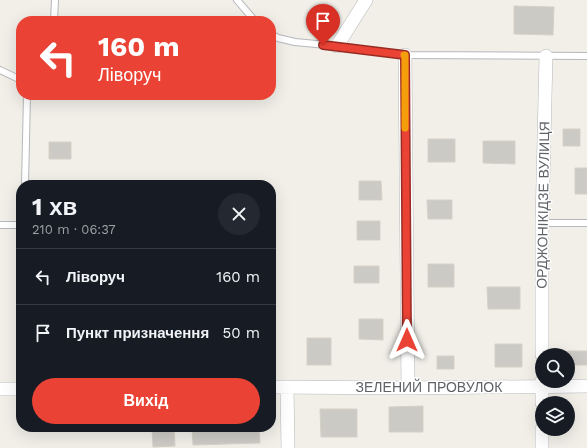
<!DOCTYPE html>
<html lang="uk">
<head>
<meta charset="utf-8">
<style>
	:root { --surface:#171b24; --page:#242831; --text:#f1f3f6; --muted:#9ea1a6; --line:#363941; --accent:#ea4335 }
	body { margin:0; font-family:"Work Sans",sans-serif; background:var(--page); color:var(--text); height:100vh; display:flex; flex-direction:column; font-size:15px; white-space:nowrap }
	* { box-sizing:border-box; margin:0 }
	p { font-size:13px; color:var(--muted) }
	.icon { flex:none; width:22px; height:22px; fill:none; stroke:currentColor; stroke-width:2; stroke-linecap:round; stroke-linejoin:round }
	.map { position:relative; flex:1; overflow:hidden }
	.drawer { position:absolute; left:16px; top:180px; width:260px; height:252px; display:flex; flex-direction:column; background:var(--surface); border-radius:16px; box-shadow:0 4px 16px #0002 }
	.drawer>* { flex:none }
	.guide { position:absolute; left:16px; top:16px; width:260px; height:84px; border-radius:16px; box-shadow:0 4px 16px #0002; background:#ea4335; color:#fff; overflow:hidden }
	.controls { position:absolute; left:535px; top:348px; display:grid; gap:8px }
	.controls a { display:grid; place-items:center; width:40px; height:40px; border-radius:50%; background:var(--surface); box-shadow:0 4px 16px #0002; font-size:20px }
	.pin { position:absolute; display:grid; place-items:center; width:34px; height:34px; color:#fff; margin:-41px -17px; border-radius:50% 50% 50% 0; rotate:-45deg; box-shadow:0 0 4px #0007 }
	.pin .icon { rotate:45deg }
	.me { position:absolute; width:44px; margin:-22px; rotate:0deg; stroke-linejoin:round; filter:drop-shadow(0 0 3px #0008) }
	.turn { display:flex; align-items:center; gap:14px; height:84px; padding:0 16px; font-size:18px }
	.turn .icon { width:52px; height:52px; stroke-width:2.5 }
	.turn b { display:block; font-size:28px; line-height:34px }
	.round { display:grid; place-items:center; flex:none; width:42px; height:42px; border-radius:21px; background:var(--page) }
	.head { display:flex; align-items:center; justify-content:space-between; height:68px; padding:0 16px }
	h1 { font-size:24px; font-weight:700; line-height:30px }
	.cta { display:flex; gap:8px; margin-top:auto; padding:8px 16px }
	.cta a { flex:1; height:46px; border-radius:24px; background:var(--accent); color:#fff; font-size:16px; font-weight:700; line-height:46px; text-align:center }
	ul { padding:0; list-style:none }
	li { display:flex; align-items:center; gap:12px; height:56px; padding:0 16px; border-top:1px solid var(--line) }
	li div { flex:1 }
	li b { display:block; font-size:15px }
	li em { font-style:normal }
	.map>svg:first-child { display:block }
</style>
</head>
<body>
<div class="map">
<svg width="587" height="448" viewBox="0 0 587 448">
	<rect width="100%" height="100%" fill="#f1efe8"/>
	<path fill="#cccac5" stroke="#d6d1c6" d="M 514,6 L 554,7 L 553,35 L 514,34 Z
		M 563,129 L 580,129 L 580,146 L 563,146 Z
		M 428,139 L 455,139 L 455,162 L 428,162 Z
		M 483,141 L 515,141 L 515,164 L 483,163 Z
		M 49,142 L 71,142 L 71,159 L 49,159 Z
		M 575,168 L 587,168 L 587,194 L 575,194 Z
		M 359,181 L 381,181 L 382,200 L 359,200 Z
		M 427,200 L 452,200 L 452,219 L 428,219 Z
		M 357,221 L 380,221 L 380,240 L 357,240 Z
		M 428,264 L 454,264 L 454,287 L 428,287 Z
		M 354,266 L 379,266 L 379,283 L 354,283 Z
		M 487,287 L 520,287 L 520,309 L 488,309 Z
		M 359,319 L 383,319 L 383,340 L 359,339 Z
		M 307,338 L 331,338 L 331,365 L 307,365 Z
		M 495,344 L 522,344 L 522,367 L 495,367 Z
		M 568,351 L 587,351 L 587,365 L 569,365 Z
		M 437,356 L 454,356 L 454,369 L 437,369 Z
		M 423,406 L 423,432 L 389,432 L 389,407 Z
		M 320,409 L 357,409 L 357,437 L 321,437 Z
		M 152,427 L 174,427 L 175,446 L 153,447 Z
		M 192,427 L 259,427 L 260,443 L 193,445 Z"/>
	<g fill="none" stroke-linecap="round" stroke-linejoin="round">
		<defs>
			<path id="service" d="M 237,0 L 255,21
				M 54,21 L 55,0
				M 271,34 L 278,38 L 295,42 L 337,46 L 405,55 L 587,56
				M 0,70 L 21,80
				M 25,185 L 27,95
				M 542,223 L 587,223
				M 0,225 L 21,225"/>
			<path id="minor" d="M 337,46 L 366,0
				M 405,55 L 408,388
				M 542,355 L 542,223 L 546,56
				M 542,381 L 542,403
				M 271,387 L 408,388 L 587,386
				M 287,387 L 288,448
				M 0,389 L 21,389
				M 542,429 L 542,448"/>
		</defs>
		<use href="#service" stroke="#b5b8bc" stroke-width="8"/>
		<use href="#minor" stroke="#b5b8bc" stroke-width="14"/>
		<use href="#service" stroke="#fff" stroke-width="6"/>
		<use href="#minor" stroke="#fff" stroke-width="13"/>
	</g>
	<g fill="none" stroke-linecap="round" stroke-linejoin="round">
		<defs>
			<path id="route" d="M 323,45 L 405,55 L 407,340"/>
		</defs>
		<use href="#route" stroke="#982c22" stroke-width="10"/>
		<use href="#route" stroke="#ea4335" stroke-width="7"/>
		<path stroke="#f59e0b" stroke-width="7" d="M 404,55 L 405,55 L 405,128"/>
	</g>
	<g text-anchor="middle" stroke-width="3" stroke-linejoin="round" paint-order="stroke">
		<g font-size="14" fill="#5f6368" stroke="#fff">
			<text transform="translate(543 205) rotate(-89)" y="5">ОРДЖОНІКІДЗЕ ВУЛИЦЯ</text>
			<text x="429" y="392">ЗЕЛЕНИЙ ПРОВУЛОК</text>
		</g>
	</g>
</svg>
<div class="controls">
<a><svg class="icon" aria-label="search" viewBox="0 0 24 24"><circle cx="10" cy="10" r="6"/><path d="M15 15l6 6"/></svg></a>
<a><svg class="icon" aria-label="layers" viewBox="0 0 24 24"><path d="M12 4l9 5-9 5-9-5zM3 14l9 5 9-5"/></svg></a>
</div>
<div class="pin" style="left:323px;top:45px;background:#d93025"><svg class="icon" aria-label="arrive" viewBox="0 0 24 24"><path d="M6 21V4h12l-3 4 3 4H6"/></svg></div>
<svg class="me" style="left:407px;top:340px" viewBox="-20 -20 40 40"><path d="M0-17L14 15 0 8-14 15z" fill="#ea4335" stroke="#fff" stroke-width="4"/></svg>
<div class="guide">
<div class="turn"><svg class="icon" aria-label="left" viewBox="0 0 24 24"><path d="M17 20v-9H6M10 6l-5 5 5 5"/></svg><div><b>160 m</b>Ліворуч</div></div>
</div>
<section class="drawer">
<div class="head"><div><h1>1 хв</h1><p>210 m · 06:37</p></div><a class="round"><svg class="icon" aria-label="close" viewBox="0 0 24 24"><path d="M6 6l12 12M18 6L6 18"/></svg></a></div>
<ul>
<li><svg class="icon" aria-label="left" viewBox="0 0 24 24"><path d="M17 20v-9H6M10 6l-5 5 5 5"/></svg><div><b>Ліворуч</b></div><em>160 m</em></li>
<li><svg class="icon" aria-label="arrive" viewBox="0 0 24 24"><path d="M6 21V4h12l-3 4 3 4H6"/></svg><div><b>Пункт призначення</b></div><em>50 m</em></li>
</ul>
<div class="cta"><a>Вихід</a></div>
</section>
</div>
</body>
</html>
